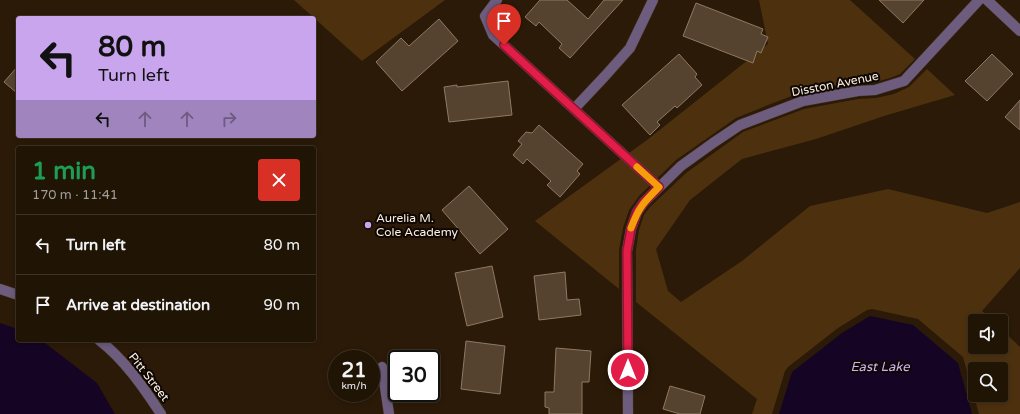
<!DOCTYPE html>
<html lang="en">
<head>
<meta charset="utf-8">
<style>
	:root { --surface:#201405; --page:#2d2113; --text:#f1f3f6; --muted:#a29e9a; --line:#3d3327 }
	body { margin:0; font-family:"Varela Round",sans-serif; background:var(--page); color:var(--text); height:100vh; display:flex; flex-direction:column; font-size:15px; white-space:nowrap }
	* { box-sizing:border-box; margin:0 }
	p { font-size:13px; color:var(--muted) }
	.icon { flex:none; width:22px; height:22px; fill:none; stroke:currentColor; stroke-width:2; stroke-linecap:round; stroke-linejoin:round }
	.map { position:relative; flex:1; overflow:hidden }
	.sheet { position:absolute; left:16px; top:146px; width:300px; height:196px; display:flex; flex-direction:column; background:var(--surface); border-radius:4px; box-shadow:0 2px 6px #0003,0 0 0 1px var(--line) }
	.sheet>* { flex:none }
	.top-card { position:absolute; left:16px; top:16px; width:300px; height:122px; border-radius:4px; box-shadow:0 2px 6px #0003,0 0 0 1px var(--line); background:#c9a5ee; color:#111; overflow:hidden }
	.controls { position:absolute; left:968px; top:314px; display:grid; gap:8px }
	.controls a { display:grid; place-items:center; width:40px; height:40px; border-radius:4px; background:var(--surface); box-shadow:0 2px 6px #0003,0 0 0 1px var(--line); font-size:20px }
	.speed { position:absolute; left:328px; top:350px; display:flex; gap:8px; font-size:20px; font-weight:700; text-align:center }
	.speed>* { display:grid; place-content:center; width:52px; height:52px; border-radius:50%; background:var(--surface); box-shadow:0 2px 6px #0003,0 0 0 1px var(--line); line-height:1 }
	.speed small { font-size:10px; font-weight:400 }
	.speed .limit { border:2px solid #111; border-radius:6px; background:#fff; color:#111 }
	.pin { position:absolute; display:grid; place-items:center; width:34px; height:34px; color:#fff; margin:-41px -17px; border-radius:50% 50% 50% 0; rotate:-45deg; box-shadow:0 0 4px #0007 }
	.pin .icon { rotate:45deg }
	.me { position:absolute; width:44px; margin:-22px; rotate:0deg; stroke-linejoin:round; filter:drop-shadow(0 0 3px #0008) }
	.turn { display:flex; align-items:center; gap:14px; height:84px; padding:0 16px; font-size:18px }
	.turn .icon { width:52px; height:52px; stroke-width:2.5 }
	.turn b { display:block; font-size:28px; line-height:34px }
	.lanes { display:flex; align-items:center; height:38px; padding:0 16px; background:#0003; justify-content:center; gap:20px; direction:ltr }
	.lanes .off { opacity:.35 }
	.round { display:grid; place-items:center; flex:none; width:42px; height:42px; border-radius:4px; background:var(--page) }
	.headline { display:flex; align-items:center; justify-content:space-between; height:68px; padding:0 16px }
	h1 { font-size:24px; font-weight:700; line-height:30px; color:#1e9e55 }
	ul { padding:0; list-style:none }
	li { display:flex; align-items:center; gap:12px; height:60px; padding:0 16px; border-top:1px solid var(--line) }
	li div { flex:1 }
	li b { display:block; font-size:15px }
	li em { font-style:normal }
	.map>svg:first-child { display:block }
</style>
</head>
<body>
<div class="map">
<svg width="1020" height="414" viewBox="0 0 1020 414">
	<rect width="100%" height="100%" fill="#2b1a07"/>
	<path fill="#4d310f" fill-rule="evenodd" d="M 294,0 L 445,0 L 362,61 Z
		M 759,0 L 850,0 L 915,59 L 900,74 L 890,78 L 875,82 L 857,82 L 802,92 L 768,105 L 736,118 L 676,160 L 639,196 L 629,210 L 623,228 L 619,250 L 619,289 L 535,221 L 647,140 L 768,44 Z
		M 927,69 L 955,95 L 884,116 L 816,139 L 742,159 L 690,200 L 656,249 L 668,291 L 681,302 L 742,261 L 810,206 L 888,189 L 987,213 L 1020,202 L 1020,268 L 982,311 L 993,321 L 975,321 L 975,347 L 1001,347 L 1001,329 L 1020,347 L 1020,414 L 979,414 L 963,357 L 918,319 L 872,309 L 867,310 L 838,328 L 788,367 L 785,371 L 772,414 L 752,414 L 757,399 L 636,302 L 636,250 L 639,230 L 644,215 L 650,207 L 686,173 L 743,132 L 804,109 L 858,99 L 876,98 L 894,94 L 909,87 ZM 975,369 L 1001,369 L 1001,395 L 975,395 Z"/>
	<path fill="#160424" d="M 870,316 L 913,325 L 958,363 L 972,414 L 779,414 L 792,372 L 842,333 Z
		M 0,323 L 18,329 L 18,340 L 41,340 L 97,383 L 115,414 L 0,414 Z"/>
	<path fill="#56432f" stroke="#8e7963" d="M 540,0 L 567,0 L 588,19 L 604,0 L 623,0 L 570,58 L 559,48 L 562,44 L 539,22 L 536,26 L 525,17 Z
		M 879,0 L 924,0 L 903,23 Z
		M 696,3 L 763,29 L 761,34 L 768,37 L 761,53 L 757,51 L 753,63 L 683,36 Z
		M 439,19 L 458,41 L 402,91 L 376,62 L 401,38 L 409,46 Z
		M 679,54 L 697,74 L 695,77 L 702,85 L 677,108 L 675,106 L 657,122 L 660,125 L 650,135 L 622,105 Z
		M 992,54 L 1013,74 L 987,101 L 965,81 Z
		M 18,66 L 18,94 L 4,82 Z
		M 508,81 L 512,115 L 449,122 L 444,87 L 457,85 L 457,87 Z
		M 1020,100 L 1020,130 L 1005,117 Z
		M 539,125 L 583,164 L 577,171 L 580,174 L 560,197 L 547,185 L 551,181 L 527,159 L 523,164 L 513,155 L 522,144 L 518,141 L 526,132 L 532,133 Z
		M 469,186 L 508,229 L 480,254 L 442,210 Z
		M 492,266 L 503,317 L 467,326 L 455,273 Z
		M 565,272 L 567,300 L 579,299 L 581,315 L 539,320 L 534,276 Z
		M 466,341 L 505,346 L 500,394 L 461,389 Z
		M 556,348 L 591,351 L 589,382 L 582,382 L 582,414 L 549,414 L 549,408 L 545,407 L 545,392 L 554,392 Z
		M 670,386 L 705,396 L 700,414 L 680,414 L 663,409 Z"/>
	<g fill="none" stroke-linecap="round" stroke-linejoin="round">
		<defs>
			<path id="minor" d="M 497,0 L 485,16 L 493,35 L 659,187
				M 987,0 L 1020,31
				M 574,109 L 605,76 L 630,48 L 653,0
				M 0,289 L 18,295
				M 99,340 C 124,359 144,388 161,414
				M 382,367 L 389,414
				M 628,414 L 627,251 L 631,229 L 637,212 L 644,202 L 681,166 L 713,143 L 740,125 L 803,101 L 858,91 L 875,90 L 904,81 L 979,0"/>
		</defs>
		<use href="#minor" stroke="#443421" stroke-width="11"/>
		<use href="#minor" stroke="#6d5c7e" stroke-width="10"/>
	</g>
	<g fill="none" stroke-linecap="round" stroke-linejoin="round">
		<defs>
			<path id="route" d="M 504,45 L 659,187 L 644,202 L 637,212 L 631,229 L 627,251 L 628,370"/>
		</defs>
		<use href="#route" stroke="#92132f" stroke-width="10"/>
		<use href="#route" stroke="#e11d48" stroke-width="7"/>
		<path stroke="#f59e0b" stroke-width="7" d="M 631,228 C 639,207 644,202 659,187 L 637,167"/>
	</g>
	<circle fill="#c9a5ee" stroke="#0e0702" stroke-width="1.5" cx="368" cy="225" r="4"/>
	<g text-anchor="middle" stroke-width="4" stroke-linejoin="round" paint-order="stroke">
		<g font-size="12" fill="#fbefe3" stroke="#0e0702">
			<text transform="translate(835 84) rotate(-11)" y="4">Disston Avenue</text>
			<text transform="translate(149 377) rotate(52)" y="4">Pitt Street</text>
		</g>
		<g font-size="12" fill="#fbefe3" stroke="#0e0702" text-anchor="start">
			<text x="376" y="222">Aurelia M.<tspan x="376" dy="14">Cole Academy</tspan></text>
		</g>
		<g font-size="13" font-style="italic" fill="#d1b0f2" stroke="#0e0702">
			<text x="880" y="371">East Lake</text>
		</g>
	</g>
</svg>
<div class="controls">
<a><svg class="icon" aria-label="sound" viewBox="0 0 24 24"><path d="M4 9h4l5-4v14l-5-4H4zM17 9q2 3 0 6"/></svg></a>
<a><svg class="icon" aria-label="search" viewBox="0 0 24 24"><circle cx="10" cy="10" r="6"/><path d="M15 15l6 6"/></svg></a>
</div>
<div class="speed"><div>21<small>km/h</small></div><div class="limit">30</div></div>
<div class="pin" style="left:504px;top:45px;background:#d93025"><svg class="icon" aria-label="arrive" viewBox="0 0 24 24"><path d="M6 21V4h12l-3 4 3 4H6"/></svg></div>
<svg class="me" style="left:628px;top:370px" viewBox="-20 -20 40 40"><circle r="17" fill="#e11d48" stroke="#fff" stroke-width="3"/><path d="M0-11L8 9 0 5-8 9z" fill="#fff"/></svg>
<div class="top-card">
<div class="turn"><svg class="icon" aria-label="left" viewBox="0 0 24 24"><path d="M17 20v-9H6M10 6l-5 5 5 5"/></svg><div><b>80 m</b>Turn left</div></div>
<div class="lanes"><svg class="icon" aria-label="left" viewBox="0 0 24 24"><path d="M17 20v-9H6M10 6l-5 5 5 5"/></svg><svg class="icon off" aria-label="ahead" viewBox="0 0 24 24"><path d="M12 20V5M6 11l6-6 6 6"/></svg><svg class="icon off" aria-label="ahead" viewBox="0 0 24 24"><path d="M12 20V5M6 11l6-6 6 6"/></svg><svg class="icon off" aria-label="right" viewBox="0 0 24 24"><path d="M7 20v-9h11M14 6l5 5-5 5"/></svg></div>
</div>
<section class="sheet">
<div class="headline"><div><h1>1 min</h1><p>170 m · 11:41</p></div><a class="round" style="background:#d93025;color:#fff"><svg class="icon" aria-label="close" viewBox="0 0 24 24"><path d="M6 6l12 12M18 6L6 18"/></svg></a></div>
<ul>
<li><svg class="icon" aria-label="left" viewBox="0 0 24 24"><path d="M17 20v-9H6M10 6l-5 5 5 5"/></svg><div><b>Turn left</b></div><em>80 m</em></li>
<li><svg class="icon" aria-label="arrive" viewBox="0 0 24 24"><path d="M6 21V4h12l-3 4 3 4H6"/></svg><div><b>Arrive at destination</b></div><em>90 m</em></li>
</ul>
</section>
</div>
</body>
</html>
